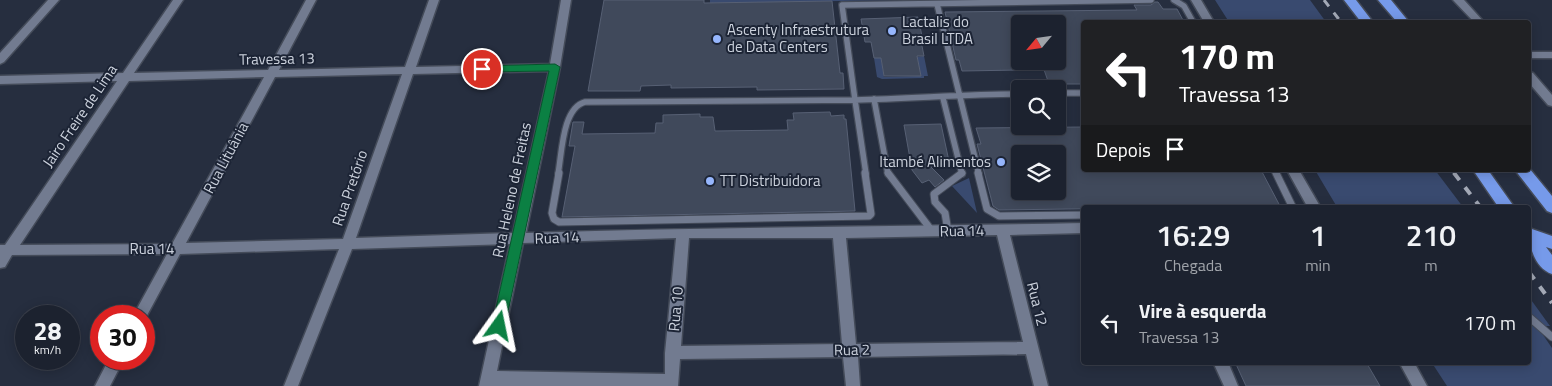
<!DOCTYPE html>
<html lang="pt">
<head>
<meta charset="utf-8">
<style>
	:root { --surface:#1c222f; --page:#252a37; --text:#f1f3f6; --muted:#a0a4aa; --line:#3a3f4b }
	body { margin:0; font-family:"Titillium Web",sans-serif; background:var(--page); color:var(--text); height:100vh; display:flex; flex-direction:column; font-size:19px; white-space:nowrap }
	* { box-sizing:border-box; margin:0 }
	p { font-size:16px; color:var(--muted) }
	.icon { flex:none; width:28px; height:28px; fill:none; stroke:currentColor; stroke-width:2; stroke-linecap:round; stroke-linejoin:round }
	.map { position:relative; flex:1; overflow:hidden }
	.sheet { position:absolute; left:1081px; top:205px; width:450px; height:160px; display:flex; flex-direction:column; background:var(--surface); border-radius:5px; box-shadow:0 2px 12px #0003,0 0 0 1px var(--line) }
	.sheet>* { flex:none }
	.hud { position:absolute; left:1081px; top:20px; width:450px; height:152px; border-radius:5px; box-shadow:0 2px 12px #0003,0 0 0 1px var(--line); background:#202124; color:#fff; overflow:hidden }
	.needle { width:32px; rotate:241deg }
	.controls { position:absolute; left:1011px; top:15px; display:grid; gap:10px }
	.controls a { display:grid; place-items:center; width:55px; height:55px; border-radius:5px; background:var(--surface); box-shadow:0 2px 12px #0003,0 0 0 1px var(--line); font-size:25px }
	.speed { position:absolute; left:15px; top:305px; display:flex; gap:10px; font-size:25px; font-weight:700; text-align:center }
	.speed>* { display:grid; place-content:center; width:65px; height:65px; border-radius:50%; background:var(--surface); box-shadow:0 2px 12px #0003,0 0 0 1px var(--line); line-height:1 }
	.speed small { font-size:12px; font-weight:400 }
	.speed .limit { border:8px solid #d22; background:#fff; color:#111 }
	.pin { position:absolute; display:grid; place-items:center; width:42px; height:42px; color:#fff; margin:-21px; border:2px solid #fff; border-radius:50%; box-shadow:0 1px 5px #0007 }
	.me { position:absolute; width:55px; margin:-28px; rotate:12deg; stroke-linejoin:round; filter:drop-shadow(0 0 4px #0008) }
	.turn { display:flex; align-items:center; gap:18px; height:105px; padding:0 15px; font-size:22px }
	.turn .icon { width:65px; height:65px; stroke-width:2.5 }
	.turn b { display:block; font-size:35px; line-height:42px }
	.then { display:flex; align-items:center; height:48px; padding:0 15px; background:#0003; gap:10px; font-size:19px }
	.eta { display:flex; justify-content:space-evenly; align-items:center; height:85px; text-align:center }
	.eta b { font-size:30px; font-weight:600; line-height:35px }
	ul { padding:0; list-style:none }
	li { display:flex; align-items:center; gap:15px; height:65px; padding:0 15px }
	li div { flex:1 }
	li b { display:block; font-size:19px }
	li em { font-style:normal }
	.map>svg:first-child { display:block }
</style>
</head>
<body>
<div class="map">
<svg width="1552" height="386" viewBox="0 0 1552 386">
	<rect width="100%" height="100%" fill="#262e3f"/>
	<path fill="#394a6f" d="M 710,0 L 901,0 L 710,3 Z
		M 1215,0 L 1310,0 L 1326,22 L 1229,22 Z
		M 924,56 L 928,76 L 924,76 L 924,78 L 882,79 L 877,77 L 874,58 L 881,58 L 884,77 L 920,76 L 917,57 Z
		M 1315,170 L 1435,170 L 1463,207 L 1337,207 Z
		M 969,178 L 977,213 L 952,186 Z
		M 1529,297 L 1550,326 L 1537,326 L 1552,348 L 1552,386 L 1447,386 L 1432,363 L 1529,362 Z"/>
	<path fill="#40495b" stroke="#576074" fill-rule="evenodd" d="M 604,0 L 704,0 L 704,3 L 832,1 L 840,73 L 843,73 L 844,89 L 757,90 L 757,87 L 671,88 L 671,85 L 641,86 L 640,91 L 588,91 Z
		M 1155,2 L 1158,2 L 1163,9 L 1177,9 L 1184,22 L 1084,22 L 1084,84 L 1049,84 L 1041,61 L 1058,61 L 1058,24 L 1020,24 L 1020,70 L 962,71 L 959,60 L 956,60 L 945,12 L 1137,10 L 1134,5 L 1151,5 Z
		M 918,17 L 922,36 L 920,36 L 924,56 L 917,56 L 921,76 L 884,76 L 881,58 L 874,58 L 871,42 L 865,42 L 861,19 Z
		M 830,112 L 831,116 L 844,115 L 844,119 L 846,119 L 855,211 L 562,217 L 575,146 L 569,146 L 573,122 L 584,122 L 582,134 L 655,133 L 656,123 L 663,123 L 663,115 L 700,114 L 700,117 L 713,117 L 715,131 L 788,130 L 787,120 L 794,120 L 793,113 Z
		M 941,124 L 950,166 L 930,166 L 944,180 L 935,187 L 929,180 L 922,183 L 912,170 L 904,125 Z
		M 1084,127 L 1084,170 L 1261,170 L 1280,206 L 999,210 L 993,206 L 977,144 L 981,144 L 976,128 ZM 1020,154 L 1058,154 L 1058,191 L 1020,191 Z
		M 1235,362 L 1366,362 L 1380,386 L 1246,386 Z"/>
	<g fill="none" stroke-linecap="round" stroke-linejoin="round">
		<defs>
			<path id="lane-far1" d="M 1174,0 L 1184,6 L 1193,22
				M 937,4 L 979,174
				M 1058,93 L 1084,93
				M 943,98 L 962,174
				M 874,99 L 888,174
				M 855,100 L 866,174
				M 855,100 L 842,5 L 1151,0
				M 855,100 C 911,99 965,94 1020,94
				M 1274,170 L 1277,174
				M 558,174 C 562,154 562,108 585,102 L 855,100"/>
			<path id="lane" d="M 559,173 L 552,213 L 554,219 L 559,222 L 869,216 L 871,214 L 865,173
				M 888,173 L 932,231
				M 978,173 L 987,209 L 999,216 L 1084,215
				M 1276,173 L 1293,208
				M 948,231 L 945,213 L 935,202 L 934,194 L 962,173
				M 1529,317 L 1552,337"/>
			<path id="street" d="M 48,0 L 59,0 L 4,62 L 0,64 L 0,53 Z
				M 173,0 L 183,0 L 134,73 L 268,70 L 306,0 L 316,0 L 279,70 L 405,67 L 429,0 L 439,0 L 416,67 L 550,64 L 561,0 L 571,0 L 560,67 L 526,233 C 712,227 898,227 1084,223 L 1084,233 L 1010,235 L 1048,386 L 1034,386 L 1026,354 L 858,357 L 860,386 L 846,386 L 843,357 L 680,359 L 678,386 L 479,386 L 510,244 L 352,249 L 298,386 L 284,386 L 339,249 L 180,254 L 144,321 L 144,316 L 133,316 L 167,254 L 12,255 L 5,267 L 0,268 L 0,245 L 5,245 L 117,81 L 0,84 L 0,76 L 123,73 ZM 549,71 L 513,233 L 356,238 L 413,74 ZM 402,74 L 343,239 L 186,243 L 275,77 ZM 264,77 L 172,244 L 20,245 L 129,81 ZM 997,235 L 1023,342 L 856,344 L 846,238 ZM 676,238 L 665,353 L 665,374 L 497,371 L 523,243 ZM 689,238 L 833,238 L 842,344 L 681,346 Z
				M 1453,0 L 1464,0 L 1484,22 L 1474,22 Z
				M 1529,52 L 1552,52 L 1552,58 L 1529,58 Z
				M 1529,72 L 1533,73 L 1552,95 L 1552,106 L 1548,105 L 1529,83 Z
				M 109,359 L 124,359 L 110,386 L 95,386 Z
				M 1213,362 L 1228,362 L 1238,386 L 1224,386 Z"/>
			<path id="secondary" d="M 1191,0 L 1201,0 L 1214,22 L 1204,22 Z
				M 1287,170 L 1299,170 L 1321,208 L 1308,208 Z
				M 1399,362 L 1414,362 L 1427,386 L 1412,386 Z"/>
			<path id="highway" d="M 1344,0 L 1356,0 L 1373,22 L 1361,22 Z
				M 1378,0 L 1391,0 L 1409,22 L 1397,22 Z
				M 1529,168 L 1552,196 L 1552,213 L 1547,211 L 1515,170 L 1529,170 Z
				M 1473,170 L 1488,170 L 1515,208 L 1499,208 Z
				M 1529,228 L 1552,236 L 1552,249 L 1546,247 L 1552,255 L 1552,274 C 1534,268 1528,244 1529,228 Z"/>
		</defs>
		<use href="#lane-far1" stroke="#444b59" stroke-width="8"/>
		<use href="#lane" stroke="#444b59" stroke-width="9"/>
		<use href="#street" stroke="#444b59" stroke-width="3"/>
		<use href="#secondary" stroke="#444b59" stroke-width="3"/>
		<use href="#highway" stroke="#444b59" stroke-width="3"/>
		<use href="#lane-far1" stroke="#727b90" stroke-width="5.5"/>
		<use href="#lane" stroke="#727b90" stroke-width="7"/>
		<use href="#street" fill="#727b90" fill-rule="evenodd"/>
		<use href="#secondary" fill="#727b90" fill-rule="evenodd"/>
		<use href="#highway" fill="#769aea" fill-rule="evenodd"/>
		<path stroke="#a3a9b6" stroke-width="3" stroke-dasharray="8 8" stroke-linecap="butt" d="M 1324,0 L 1341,22
			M 1452,170 L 1455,174"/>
		<path stroke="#a3a9b6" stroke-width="4" stroke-dasharray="9 9" stroke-linecap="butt" d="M 1454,173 L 1481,208
			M 1529,272 L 1552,303"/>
	</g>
	<path fill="#0b8043" stroke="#07532c" d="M 555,64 L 560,67 L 505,326 L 499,332 L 492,326 L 549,71 L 482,72 L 477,69 L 482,66 Z"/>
	<g fill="#96b6fd" stroke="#1c2435" stroke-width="2">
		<circle cx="892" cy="31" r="5"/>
		<circle cx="717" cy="39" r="5"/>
		<circle cx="1001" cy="162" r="5"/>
		<circle cx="710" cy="181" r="5"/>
	</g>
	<g text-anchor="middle" stroke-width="4" stroke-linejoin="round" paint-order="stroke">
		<g font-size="15" fill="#ccd2dd" stroke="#1c2435" text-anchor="start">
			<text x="902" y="27">Lactalis do<tspan x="902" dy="17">Brasil LTDA</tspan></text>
			<text x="727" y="35">Ascenty Infraestrutura<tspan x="727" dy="17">de Data Centers</tspan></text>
			<text x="991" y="167" text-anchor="end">Itambé Alimentos</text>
			<text x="720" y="186">TT Distribuidora</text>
		</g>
		<g font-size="15" fill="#ccd2dd" stroke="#1c2435">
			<text transform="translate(277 59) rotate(-1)" y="5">Travessa 13</text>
			<text transform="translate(80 116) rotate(-56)" y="5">Jairo Freire de Lima</text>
			<text transform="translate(226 158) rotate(-62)" y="5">Rua Lituânia</text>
			<text transform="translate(350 188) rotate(-71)" y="5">Rua Pretório</text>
			<text transform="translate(512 190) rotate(-78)" y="5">Rua Heleno de Freitas</text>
			<text transform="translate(962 231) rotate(-1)" y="5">Rua 14</text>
			<text transform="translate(557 238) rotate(-2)" y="5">Rua 14</text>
			<text x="152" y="254">Rua 14</text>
			<text transform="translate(1037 304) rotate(76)" y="5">Rua 12</text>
			<text transform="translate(676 309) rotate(-85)" y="5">Rua 10</text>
			<text transform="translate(852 350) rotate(-1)" y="5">Rua 2</text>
		</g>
	</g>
</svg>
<div class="controls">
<a><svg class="needle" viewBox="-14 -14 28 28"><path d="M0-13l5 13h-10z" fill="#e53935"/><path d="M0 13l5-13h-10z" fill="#a0a4aa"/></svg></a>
<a><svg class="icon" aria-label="search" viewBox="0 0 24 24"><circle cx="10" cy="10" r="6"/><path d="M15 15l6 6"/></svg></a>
<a><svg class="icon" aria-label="layers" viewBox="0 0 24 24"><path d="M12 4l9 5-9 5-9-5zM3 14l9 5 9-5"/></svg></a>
</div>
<div class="speed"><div>28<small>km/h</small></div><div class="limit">30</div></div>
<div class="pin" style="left:482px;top:69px;background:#d93025"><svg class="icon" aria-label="arrive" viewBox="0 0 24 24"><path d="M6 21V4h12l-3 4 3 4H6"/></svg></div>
<svg class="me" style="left:499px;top:326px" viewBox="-20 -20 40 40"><path d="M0-17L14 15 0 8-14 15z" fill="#0b8043" stroke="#fff" stroke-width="4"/></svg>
<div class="hud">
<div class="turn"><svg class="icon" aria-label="left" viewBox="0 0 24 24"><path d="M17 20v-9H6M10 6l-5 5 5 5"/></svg><div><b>170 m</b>Travessa 13</div></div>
<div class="then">Depois<svg class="icon" aria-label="arrive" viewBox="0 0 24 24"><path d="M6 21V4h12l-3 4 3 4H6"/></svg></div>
</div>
<section class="sheet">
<div class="eta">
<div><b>16:29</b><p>Chegada</p></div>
<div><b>1</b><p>min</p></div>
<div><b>210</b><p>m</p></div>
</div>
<ul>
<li><svg class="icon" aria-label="left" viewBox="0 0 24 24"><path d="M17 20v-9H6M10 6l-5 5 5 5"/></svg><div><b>Vire à esquerda</b><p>Travessa 13</p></div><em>170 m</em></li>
</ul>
</section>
</div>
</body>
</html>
